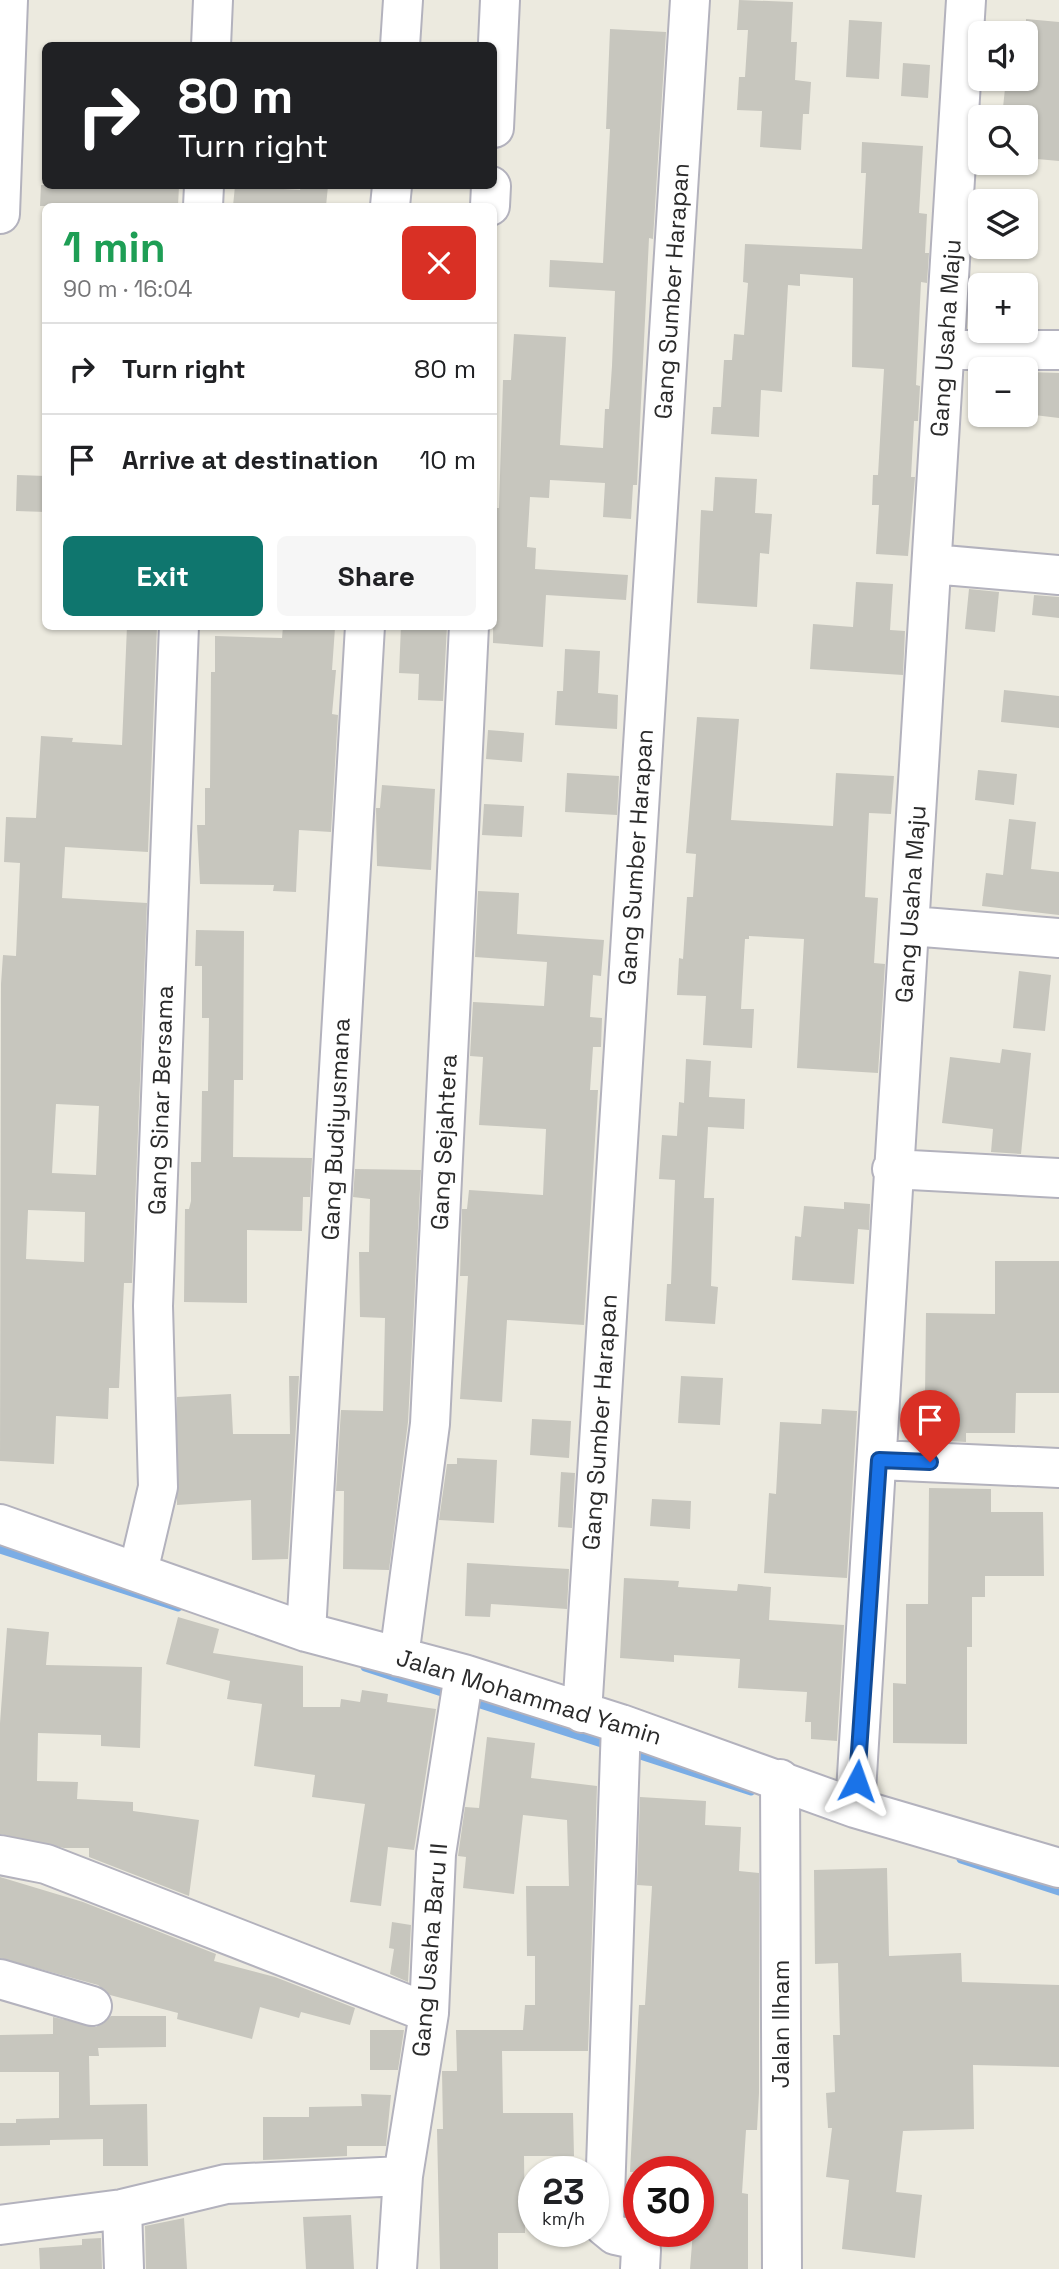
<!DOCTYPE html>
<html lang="en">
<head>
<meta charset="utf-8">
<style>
	:root { --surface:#fff; --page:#f6f6f6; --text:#202124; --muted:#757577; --line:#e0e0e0; --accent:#0f766e }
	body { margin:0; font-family:"Space Grotesk",sans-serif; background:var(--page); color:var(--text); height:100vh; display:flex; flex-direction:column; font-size:26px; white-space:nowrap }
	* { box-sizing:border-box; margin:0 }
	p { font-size:23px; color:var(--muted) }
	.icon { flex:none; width:38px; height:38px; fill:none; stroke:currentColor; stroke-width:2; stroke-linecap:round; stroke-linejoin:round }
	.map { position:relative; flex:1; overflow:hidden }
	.details { position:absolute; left:42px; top:203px; width:455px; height:427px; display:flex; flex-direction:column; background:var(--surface); border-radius:10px; box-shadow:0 2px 5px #0004 }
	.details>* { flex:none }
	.banner { position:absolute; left:42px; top:42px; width:455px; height:147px; border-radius:10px; box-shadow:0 2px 5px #0004; background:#202124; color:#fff; overflow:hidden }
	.buttons { position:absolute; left:968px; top:21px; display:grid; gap:14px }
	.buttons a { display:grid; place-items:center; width:70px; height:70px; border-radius:10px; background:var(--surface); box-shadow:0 2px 5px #0004; font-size:35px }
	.speed { position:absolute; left:518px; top:2156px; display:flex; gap:14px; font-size:35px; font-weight:700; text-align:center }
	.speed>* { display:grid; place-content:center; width:91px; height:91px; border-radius:50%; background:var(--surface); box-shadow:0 2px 5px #0004; line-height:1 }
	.speed small { font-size:18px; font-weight:400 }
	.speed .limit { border:10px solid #d22; background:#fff; color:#111 }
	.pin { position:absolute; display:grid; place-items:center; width:60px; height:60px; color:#fff; margin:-72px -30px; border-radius:50% 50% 50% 0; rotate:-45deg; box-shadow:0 0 7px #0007 }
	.pin .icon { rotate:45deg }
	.me { position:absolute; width:77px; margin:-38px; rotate:4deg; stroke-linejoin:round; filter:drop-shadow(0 0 5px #0008) }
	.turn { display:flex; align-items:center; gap:24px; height:147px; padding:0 21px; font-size:32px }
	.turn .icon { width:91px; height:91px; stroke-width:2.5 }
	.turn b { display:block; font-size:49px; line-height:60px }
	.round { display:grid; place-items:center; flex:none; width:74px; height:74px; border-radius:10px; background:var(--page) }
	.overview { display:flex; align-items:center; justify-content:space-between; height:119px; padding:0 21px }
	h1 { font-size:42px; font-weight:800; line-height:52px; color:#1e9e55 }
	.primary-button { display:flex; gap:14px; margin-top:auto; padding:14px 21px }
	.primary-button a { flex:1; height:80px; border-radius:10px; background:var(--accent); color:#fff; font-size:28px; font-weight:800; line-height:80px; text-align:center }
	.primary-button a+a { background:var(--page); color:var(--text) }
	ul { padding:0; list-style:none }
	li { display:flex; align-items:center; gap:21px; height:91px; padding:0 21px; border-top:2px solid var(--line) }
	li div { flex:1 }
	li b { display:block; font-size:26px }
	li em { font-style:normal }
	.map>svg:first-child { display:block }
</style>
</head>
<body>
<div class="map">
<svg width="1059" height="2269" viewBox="0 0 1059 2269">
	<rect width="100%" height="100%" fill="#eceadf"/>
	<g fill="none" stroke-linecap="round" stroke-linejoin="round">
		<path stroke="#7bade5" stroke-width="9" d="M 0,1549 L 178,1607
			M 365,1667 L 451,1695
			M 468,1700 L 611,1746
			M 628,1751 L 751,1791
			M 961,1859 L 1059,1891"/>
	</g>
	<path fill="#c7c6be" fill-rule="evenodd" d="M 739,0 L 793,2 L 791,42 L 797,42 L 795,80 L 811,82 L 809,114 L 803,114 L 801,150 L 760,147 L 762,111 L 737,110 L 739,77 L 745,77 L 748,30 L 737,30 Z
		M 1026,19 L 1059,22 L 1059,161 L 1026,158 L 1026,117 L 1002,117 L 1006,79 L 1026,79 Z
		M 849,20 L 882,22 L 879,79 L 846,77 Z
		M 610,29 L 666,32 L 653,239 L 649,238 L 637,485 L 633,485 L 631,519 L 603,517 L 605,483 L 550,480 L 549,498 L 530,497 L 527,547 L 536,548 L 535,569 L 628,575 L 626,600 L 546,595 L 543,647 L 493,643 L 494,508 L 499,508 L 503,380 L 511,380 L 514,334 L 566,337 L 560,445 L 603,448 L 605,409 L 609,409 L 612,366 L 615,291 L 549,287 L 550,260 L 603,263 L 610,129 L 606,129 Z
		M 903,63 L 930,65 L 928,98 L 901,96 Z
		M 862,142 L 923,146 L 919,213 L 927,214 L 925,253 L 929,253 L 927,283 L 921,282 L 916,385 L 920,386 L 918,421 L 914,421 L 911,477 L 915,477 L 908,556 L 876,554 L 879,505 L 872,505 L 873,475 L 878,475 L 884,369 L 852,367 L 853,278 L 800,274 L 800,286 L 788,285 L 782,392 L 761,390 L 759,437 L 711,434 L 713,407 L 721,407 L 724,360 L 732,360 L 734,334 L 744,335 L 748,283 L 743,282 L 745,244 L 862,249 L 866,173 L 861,173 Z
		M 41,185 L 179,186 L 178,206 L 40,206 Z
		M 235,186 L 300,190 L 301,186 L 328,186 L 326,206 L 233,206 Z
		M 1026,372 L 1059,373 L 1059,418 L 1026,414 Z
		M 17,475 L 46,476 L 46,512 L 16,511 Z
		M 715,477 L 757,479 L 755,513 L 772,514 L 769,554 L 760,553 L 757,607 L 697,603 L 701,510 L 713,511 Z
		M 856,582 L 893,584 L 890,630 L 905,631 L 903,675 L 810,669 L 813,624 L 853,627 Z
		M 969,589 L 999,592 L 995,632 L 965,629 Z
		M 1034,595 L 1059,597 L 1059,618 L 1032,615 Z
		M 127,626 L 157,626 L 148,852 L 65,847 L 62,898 L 147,903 L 132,1283 L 124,1283 L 119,1388 L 109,1388 L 108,1419 L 56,1416 L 54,1464 L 0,1461 L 1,984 L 3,955 L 16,956 L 20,863 L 4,862 L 6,817 L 36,818 L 41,736 L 73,738 L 72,742 L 122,745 ZM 56,1104 L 99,1106 L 96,1175 L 52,1173 ZM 28,1210 L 85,1212 L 84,1262 L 26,1259 Z
		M 283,626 L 335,628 L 332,670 L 336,670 L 332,714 L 338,715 L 331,832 L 299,830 L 296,892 L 273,891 L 274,885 L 200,884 L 197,825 L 205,825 L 205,788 L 210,788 L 211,672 L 215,672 L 215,636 L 282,638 Z
		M 401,626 L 447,626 L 443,701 L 418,700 L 419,674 L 399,673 Z
		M 565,649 L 600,651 L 598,693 L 618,695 L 617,729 L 555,725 L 557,691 L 563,691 Z
		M 1004,690 L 1059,696 L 1059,728 L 1001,722 Z
		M 697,717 L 739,719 L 731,820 L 833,826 L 836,773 L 894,776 L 891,814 L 869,813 L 865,897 L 878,898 L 874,963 L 885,964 L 878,1073 L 797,1068 L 804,939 L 749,936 L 749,939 L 745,939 L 741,1009 L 754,1009 L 752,1048 L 703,1045 L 706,996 L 677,995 L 679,958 L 683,959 L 687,897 L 693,897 L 696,854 L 686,853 Z
		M 488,730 L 524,733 L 522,762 L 486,759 Z
		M 978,770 L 1017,774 L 1014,805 L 975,800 Z
		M 567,773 L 619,776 L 617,815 L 565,812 Z
		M 382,785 L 435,789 L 431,870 L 377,866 L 376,808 L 380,808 Z
		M 484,804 L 524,806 L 522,837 L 482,835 Z
		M 1009,819 L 1036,822 L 1031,869 L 1059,872 L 1059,915 L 982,906 L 986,873 L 1003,875 Z
		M 478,891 L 519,893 L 517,934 L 604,940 L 601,976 L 593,975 L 590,1017 L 602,1018 L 601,1047 L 593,1047 L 590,1090 L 598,1090 L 584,1325 L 507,1320 L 502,1402 L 460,1399 L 468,1276 L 460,1276 L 462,1209 L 467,1209 L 469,1190 L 543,1195 L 546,1129 L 479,1125 L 483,1057 L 470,1056 L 473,1002 L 544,1006 L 547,962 L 475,957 Z
		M 196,930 L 244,931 L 243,1080 L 234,1080 L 233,1157 L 312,1158 L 310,1197 L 303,1197 L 302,1231 L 247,1230 L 247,1303 L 184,1302 L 185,1209 L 189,1209 L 191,1201 L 191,1162 L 201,1162 L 202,1091 L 208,1091 L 209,1018 L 202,1018 L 202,966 L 195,966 Z
		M 1019,971 L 1051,975 L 1045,1031 L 1013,1028 Z
		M 1002,1049 L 1031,1053 L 1021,1154 L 991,1152 L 993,1129 L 942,1123 L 950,1057 L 1000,1063 Z
		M 686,1059 L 711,1061 L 709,1097 L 745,1099 L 744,1129 L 708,1127 L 704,1198 L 714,1198 L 711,1286 L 718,1287 L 715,1324 L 665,1321 L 667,1284 L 671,1284 L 675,1180 L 659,1179 L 662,1135 L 677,1136 L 679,1102 L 684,1103 Z
		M 355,1169 L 421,1170 L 408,1422 L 389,1570 L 343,1569 L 344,1491 L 336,1491 L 341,1410 L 383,1411 L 385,1318 L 360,1317 L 359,1252 L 369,1252 L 370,1199 L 353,1197 Z
		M 844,1202 L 870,1204 L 869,1230 L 858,1229 L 854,1284 L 792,1280 L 795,1236 L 801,1237 L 804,1206 L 844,1209 Z
		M 995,1261 L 1059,1261 L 1059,1393 L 1016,1393 L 1015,1433 L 966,1433 L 966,1442 L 929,1440 L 929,1396 L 925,1396 L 926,1313 L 995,1314 Z
		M 289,1376 L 299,1376 L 288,1559 L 252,1560 L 251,1500 L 177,1505 L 177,1397 L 231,1394 L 233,1434 L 290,1434 Z
		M 681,1376 L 723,1378 L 720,1425 L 678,1423 Z
		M 822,1409 L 857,1411 L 847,1578 L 764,1573 L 769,1493 L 776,1494 L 780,1422 L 821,1424 Z
		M 532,1419 L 571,1421 L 569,1458 L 530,1455 Z
		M 457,1458 L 497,1460 L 494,1523 L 439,1520 L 447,1464 L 457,1464 Z
		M 561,1472 L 575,1473 L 572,1528 L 558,1527 Z
		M 929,1488 L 991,1489 L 991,1512 L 1043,1512 L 1044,1576 L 985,1576 L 985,1597 L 972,1597 L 972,1647 L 967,1647 L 967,1744 L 893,1743 L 893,1683 L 906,1684 L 906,1604 L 928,1604 Z
		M 652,1499 L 691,1501 L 690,1529 L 650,1526 Z
		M 467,1563 L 569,1569 L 567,1609 L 491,1604 L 490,1617 L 465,1616 Z
		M 624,1578 L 679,1581 L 678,1587 L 737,1591 L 738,1584 L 771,1587 L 769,1620 L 844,1625 L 837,1741 L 811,1739 L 811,1722 L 805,1722 L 807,1692 L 738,1688 L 740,1659 L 674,1655 L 674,1662 L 620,1658 Z
		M 178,1617 L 219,1629 L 213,1653 L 303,1666 L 303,1707 L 340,1707 L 341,1699 L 360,1702 L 362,1690 L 388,1694 L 387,1702 L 436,1709 L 414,1850 L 388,1847 L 381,1906 L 350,1902 L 365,1804 L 312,1797 L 315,1775 L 254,1766 L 262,1704 L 227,1699 L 230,1681 L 166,1664 Z
		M 7,1628 L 49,1632 L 46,1665 L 142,1667 L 140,1748 L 101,1746 L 101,1735 L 38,1733 L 37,1781 L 78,1782 L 77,1799 L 133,1802 L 133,1811 L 199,1820 L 189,1896 L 89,1857 L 89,1848 L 64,1848 L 0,1834 L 0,1723 Z
		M 487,1737 L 535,1743 L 531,1778 L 597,1786 L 588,2051 L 502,2051 L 503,2113 L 573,2113 L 574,2156 L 524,2156 L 525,2233 L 498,2233 L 498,2269 L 440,2269 L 437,2129 L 443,2129 L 442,2071 L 457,2071 L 456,2030 L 523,2030 L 525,2005 L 535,2005 L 535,1956 L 527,1956 L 526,1886 L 569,1886 L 567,1820 L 523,1815 L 514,1894 L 463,1888 L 466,1857 L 458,1856 L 465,1807 L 479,1808 Z
		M 640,1797 L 706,1801 L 705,1825 L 741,1827 L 739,1871 L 759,1873 L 759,2093 L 757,2130 L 746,2130 L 742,2193 L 748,2194 L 748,2269 L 690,2269 L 693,2231 L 698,2231 L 698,2172 L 630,2172 L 639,2005 L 645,2005 L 652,1886 L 637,1885 Z
		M 887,1868 L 889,1956 L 961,1953 L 962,1982 L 1059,1985 L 1059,2067 L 973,2065 L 974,2129 L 903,2131 L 896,2192 L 922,2195 L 915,2258 L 842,2249 L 849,2180 L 826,2177 L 832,2128 L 828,2128 L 826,2093 L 835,2092 L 833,2035 L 840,2035 L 838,1963 L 815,1964 L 814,1870 Z
		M 0,1877 L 83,1902 L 216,1954 L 214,1961 L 275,1977 L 355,2008 L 350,2025 L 301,2012 L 299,2018 L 260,2007 L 252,2039 L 177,2019 L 178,2013 L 110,1995 L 98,1985 L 0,1958 Z
		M 392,1922 L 411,1925 L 408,1982 L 390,1974 L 394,1949 L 389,1948 Z
		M 111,2016 L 166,2016 L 166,2047 L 98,2048 L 99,2056 L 89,2056 L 90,2105 L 147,2104 L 148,2166 L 103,2166 L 103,2139 L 50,2140 L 50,2145 L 0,2146 L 0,2123 L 16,2123 L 16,2119 L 59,2118 L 59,2072 L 0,2072 L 0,2035 L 53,2034 L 53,2017 L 96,2027 Z
		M 370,2030 L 404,2030 L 398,2070 L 370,2070 Z
		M 361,2094 L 391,2095 L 386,2146 L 347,2146 L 347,2156 L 263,2160 L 263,2117 L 309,2117 L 309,2107 L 362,2106 Z
		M 351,2215 L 354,2269 L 306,2269 L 303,2217 Z
		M 184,2218 L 187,2269 L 146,2269 L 145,2226 Z
		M 101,2238 L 102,2269 L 40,2269 L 39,2248 L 82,2245 L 82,2239 Z"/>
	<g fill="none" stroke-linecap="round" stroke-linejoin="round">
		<defs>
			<path id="minor" d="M 211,46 L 213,0
				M 400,46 L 403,0
				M 494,128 L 500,0
				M 203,206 L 204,186
				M 390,206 L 392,186
				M 490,206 L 491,186
				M 0,214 L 8,0
				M 946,350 L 1059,350
				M 932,564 L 1059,575
				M 911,926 L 1059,938
				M 892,1169 L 1059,1178
				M 879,1460 L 1059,1468
				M 0,1524 L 306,1632 L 464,1674 L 621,1724 L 855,1808 L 1059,1868
				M 138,1572 L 158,1487 L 153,1306 L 179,626
				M 306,1632 L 365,626
				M 399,1657 L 430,1424 L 469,626
				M 582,1713 L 690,0
				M 621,1724 L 604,2226 L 615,2235 L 638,2240 L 641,2250 L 640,2269
				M 780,1779 L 782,2269
				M 855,1808 L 966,0
				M 0,1855 L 46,1864 L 429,2013
				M 0,1979 L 92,2006
				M 122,2209 L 124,2269
				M 0,2225 L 122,2209 L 226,2184 L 403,2176
				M 397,2269 L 403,2176 L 429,2013 L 436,1854 L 464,1674"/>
		</defs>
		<use href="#minor" stroke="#b3b2bd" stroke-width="42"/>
		<use href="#minor" stroke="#fff" stroke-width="38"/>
	</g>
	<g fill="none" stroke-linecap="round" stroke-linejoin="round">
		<defs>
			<path id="route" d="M 857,1781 L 879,1460 L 930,1462"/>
		</defs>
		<use href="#route" stroke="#114b97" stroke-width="18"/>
		<use href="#route" stroke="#1a73e8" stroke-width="12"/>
	</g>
	<g text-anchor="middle" stroke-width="6" stroke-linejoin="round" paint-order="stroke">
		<g font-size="24" fill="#2b2b2b" stroke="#fff">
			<text transform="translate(672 291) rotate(-86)" y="8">Gang Sumber Harapan</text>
			<text transform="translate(946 338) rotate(-86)" y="8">Gang Usaha Maju</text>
			<text transform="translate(636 857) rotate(-86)" y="8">Gang Sumber Harapan</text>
			<text transform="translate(911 904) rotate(-86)" y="8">Gang Usaha Maju</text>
			<text transform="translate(161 1100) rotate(-88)" y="8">Gang Sinar Bersama</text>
			<text transform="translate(336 1129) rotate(-87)" y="8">Gang Budiyusmana</text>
			<text transform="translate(444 1142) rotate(-87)" y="8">Gang Sejahtera</text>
			<text transform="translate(600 1422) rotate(-86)" y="8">Gang Sumber Harapan</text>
			<text transform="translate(529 1697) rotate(17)" y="8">Jalan Mohammad Yamin</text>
			<text transform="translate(430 1950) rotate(-85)" y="8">Gang Usaha Baru II</text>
			<text transform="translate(781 2024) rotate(-90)" y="8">Jalan Ilham</text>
		</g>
	</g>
</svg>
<div class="buttons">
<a><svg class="icon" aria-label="sound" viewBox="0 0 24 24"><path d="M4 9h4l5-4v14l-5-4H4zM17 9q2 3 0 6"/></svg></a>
<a><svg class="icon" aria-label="search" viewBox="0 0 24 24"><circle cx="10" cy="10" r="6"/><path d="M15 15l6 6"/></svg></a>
<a><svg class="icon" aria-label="layers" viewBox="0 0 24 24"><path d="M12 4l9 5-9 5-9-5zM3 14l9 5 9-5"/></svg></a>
<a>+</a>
<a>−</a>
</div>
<div class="speed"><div>23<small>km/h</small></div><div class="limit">30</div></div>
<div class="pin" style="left:930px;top:1462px;background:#d93025"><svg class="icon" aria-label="arrive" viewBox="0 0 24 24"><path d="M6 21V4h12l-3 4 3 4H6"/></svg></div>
<svg class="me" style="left:857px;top:1781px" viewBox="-20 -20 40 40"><path d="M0-17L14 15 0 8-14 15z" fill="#1a73e8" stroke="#fff" stroke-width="4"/></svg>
<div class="banner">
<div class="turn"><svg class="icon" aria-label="right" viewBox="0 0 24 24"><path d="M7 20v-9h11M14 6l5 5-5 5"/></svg><div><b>80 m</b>Turn right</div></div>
</div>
<section class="details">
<div class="overview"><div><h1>1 min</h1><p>90 m · 16:04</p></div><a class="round" style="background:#d93025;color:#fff"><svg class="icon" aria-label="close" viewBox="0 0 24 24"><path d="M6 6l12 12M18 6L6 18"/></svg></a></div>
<ul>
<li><svg class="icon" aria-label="right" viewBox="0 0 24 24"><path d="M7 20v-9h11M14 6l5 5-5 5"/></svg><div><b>Turn right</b></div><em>80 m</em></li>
<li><svg class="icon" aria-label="arrive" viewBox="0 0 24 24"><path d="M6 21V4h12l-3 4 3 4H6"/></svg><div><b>Arrive at destination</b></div><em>10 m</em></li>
</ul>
<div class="primary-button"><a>Exit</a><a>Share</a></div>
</section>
</div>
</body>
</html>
